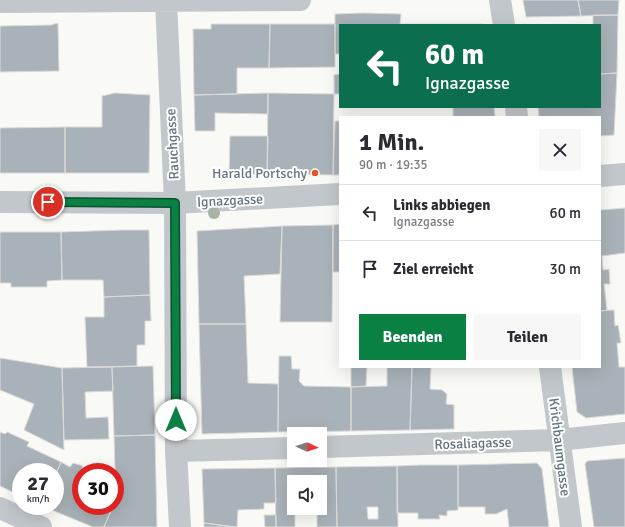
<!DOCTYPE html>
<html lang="de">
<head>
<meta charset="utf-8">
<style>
	:root { --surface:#fff; --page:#f7f7f7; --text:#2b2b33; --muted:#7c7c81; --line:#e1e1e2; --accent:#0b8043 }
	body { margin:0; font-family:Signika,sans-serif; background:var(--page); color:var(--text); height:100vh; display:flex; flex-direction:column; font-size:15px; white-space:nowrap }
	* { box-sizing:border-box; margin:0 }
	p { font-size:13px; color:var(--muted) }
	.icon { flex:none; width:22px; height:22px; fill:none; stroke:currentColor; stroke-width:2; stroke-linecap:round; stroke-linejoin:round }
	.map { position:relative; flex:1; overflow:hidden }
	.side { position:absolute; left:339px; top:116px; width:262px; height:252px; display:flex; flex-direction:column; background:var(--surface); border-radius:0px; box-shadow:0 4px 16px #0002 }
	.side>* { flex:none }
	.banner { position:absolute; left:339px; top:24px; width:262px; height:84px; border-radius:0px; box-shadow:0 4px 16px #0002; background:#0b6e4f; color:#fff; overflow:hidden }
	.needle { width:26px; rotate:93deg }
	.buttons { position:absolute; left:287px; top:427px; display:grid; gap:8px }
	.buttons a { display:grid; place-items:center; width:40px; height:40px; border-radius:0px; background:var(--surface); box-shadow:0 4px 16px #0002; font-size:20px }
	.speed { position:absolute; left:12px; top:463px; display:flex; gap:8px; font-size:20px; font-weight:700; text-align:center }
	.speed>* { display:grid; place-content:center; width:52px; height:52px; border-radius:50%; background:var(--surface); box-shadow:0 4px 16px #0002; line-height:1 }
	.speed small { font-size:10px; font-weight:400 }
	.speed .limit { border:6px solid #d22; background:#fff; color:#111 }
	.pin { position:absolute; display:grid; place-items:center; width:34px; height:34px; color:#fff; margin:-17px; border:2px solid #fff; border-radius:50%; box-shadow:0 1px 4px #0007 }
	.me { position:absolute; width:44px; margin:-22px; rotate:0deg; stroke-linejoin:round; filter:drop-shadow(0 0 3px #0008) }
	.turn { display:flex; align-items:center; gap:14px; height:84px; padding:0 20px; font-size:18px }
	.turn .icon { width:52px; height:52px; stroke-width:2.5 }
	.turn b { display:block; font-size:28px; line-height:34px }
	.round { display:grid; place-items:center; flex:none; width:42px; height:42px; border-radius:0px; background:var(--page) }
	.head { display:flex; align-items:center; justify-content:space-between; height:68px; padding:0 20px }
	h1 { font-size:24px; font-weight:700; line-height:30px }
	.cta { display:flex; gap:8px; margin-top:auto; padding:8px 20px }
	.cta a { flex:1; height:46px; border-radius:0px; background:var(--accent); color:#fff; font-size:16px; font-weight:700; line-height:46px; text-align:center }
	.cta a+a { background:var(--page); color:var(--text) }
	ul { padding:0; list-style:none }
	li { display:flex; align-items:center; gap:12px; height:56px; padding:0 20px; border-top:1px solid var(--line) }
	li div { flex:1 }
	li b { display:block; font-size:15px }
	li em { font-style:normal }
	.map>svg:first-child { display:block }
</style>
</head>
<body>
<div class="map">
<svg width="625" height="527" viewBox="0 0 625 527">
	<rect width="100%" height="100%" fill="#f9f9f6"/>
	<path fill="#a9b2b8" stroke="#dbdbd9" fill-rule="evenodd" d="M 523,0 L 578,0 L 581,16 L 526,17 Z
		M 578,0 L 619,0 L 618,15 L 581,16 Z
		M 363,13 L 401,14 L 400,25 L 340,25 L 340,54 L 335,54 L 335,14 Z
		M 593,15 L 618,15 L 617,73 L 600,74 L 600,25 L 593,25 Z
		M 58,23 L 59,71 L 0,72 L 0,26 L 51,25 Z
		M 211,24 L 270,24 L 269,68 L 237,68 L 237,94 L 194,95 L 193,29 L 211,29 Z
		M 270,24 L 335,24 L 335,67 L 269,68 Z
		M 400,24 L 483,24 L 483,25 L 400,25 Z
		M 617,73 L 614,135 L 600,136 L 600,117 L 539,117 L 538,107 L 600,107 L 600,74 Z
		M 340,74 L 340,94 L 334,94 L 334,75 Z
		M 115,93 L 150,95 L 149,173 L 65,173 L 65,127 L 102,127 L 102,96 Z
		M 268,93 L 334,94 L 333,175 L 267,174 Z
		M 268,93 L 268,114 L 215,113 L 215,131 L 195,131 L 194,95 Z
		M 453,107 L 494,107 L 495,117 L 453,117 Z
		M 335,121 L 340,121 L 340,175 L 333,175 Z
		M 65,127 L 65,173 L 0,173 L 0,128 Z
		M 230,136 L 268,136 L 267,174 L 229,175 Z
		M 625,208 L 625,253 L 602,256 L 603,270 L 609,269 L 610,284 L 604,284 L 607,310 L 600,311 L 600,210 Z
		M 340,224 L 340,272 L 333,272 L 333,225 Z
		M 333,225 L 332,322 L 280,322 L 282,226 Z
		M 282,226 L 280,274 L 244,276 L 246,324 L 199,324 L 197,231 Z
		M 123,230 L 149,230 L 150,295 L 104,297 L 103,280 L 62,280 L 61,232 Z
		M 0,232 L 61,232 L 62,280 L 47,281 L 47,287 L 11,287 L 11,283 L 0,283 Z
		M 150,295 L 151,321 L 145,321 L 145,345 L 137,345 L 137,366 L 87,367 L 85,317 L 104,317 L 104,297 Z
		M 614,310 L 615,326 L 618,325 L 621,343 L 617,343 L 619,367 L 625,367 L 625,414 L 586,418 L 577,412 L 572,367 L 600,367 L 600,311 Z
		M 199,324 L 246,324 L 248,383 L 278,384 L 278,432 L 202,434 Z
		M 279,356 L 291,356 L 292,369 L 300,369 L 299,381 L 304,386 L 351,387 L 351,431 L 278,432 Z
		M 0,358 L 62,368 L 64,450 L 24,430 L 34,404 L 0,390 Z
		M 153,366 L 155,435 L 114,436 L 112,367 Z
		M 112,367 L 113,391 L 85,392 L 86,418 L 108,417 L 109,439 L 64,440 L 62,368 Z
		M 351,367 L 367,367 L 366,386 L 351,387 Z
		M 387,367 L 412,367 L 410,430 L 351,431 L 351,387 L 387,386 Z
		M 412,367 L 431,367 L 430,389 L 442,390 L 447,394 L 446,404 L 454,405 L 454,429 L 410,430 Z
		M 0,432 L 5,434 L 7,432 L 29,442 L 27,446 L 61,462 L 55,476 L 55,472 L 21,472 L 21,496 L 0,486 Z
		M 155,435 L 157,527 L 104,527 L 113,506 L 115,506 L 116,501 L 114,436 Z
		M 625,458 L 625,527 L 594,527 L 585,464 L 587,461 Z
		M 61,462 L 70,467 L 73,463 L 83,466 L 81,472 L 81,506 L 113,506 L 104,527 L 93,527 L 42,506 L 55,506 L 55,476 Z
		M 537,463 L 542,469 L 549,527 L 509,527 L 507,509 L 496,514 L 485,514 L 485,507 L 458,507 L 458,465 Z
		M 420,465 L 458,465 L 458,510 L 447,511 L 447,516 L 439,515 L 440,519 L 418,519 L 418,513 L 397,513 L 397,466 Z
		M 397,466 L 398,527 L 337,527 L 336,467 ZM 367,507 L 378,507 L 378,519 L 368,519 Z
		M 336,467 L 337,527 L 317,527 L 317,508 L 320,508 L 320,482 L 294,482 L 294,508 L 297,508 L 297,510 L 295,510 L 295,527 L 276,527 L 275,468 Z
		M 275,468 L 276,503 L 264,503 L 264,509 L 238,510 L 237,527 L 204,523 L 202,469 Z
		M 264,515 L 276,515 L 276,527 L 265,527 Z
		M 204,523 L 233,527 L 204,527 Z"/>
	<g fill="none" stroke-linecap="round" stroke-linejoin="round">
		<path stroke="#c2c7cb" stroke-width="22" d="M 166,0 L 175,203 L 176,451 L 180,527
			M 500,0 L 504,25
			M 0,2 L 300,0
			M 516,107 L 517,117
			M 600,176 L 625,174
			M 0,202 L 175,203 L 340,194
			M 550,367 L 571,527
			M 320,447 L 559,440 L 625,433
			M 176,451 L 294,448
			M 0,508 L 41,527"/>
	</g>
	<circle fill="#a9b3a5" cx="214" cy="213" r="6"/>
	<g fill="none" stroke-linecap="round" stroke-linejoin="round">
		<defs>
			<path id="route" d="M 48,202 L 175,203 L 176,420"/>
		</defs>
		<use href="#route" stroke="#07532c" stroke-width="10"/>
		<use href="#route" stroke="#0b8043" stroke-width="7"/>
	</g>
	<circle fill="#e75229" stroke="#fff" stroke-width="1.5" cx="315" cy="173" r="4"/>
	<g text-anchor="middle" stroke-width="4" stroke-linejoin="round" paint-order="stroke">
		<g font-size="14" fill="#637582" stroke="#fff">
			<text transform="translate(172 144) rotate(-93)" y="5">Rauchgasse</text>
			<text transform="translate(230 200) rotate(-3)" y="5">Ignazgasse</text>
			<text transform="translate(473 443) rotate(-2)" y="5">Rosaliagasse</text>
			<text transform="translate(560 447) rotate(83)" y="5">Krichbaumgasse</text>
		</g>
		<g font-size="14" fill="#637582" stroke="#fff" text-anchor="end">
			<text x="307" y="178">Harald Portschy</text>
		</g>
	</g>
</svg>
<div class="buttons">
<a><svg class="needle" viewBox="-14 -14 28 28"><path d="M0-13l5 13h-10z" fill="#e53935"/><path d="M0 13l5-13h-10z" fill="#7c7c81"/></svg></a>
<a><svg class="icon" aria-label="sound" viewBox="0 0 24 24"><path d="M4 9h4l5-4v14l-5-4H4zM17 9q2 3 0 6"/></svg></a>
</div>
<div class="speed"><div>27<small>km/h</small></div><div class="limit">30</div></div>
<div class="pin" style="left:48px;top:202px;background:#d93025"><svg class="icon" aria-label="arrive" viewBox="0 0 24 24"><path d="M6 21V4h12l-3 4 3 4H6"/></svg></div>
<svg class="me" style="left:176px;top:420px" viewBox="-20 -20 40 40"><circle r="19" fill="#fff"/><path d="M0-13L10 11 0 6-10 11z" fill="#0b8043"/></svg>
<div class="banner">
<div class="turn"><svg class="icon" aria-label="left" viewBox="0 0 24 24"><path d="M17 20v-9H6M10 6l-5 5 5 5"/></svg><div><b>60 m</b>Ignazgasse</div></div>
</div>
<section class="side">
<div class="head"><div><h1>1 Min.</h1><p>90 m · 19:35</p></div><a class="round"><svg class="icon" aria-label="close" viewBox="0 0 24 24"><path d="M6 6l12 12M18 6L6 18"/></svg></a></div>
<ul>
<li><svg class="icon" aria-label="left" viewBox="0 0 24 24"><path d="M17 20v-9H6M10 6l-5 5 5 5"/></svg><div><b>Links abbiegen</b><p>Ignazgasse</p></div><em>60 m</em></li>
<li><svg class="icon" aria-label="arrive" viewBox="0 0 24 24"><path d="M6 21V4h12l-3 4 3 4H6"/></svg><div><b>Ziel erreicht</b></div><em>30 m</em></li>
</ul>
<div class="cta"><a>Beenden</a><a>Teilen</a></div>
</section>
</div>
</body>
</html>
